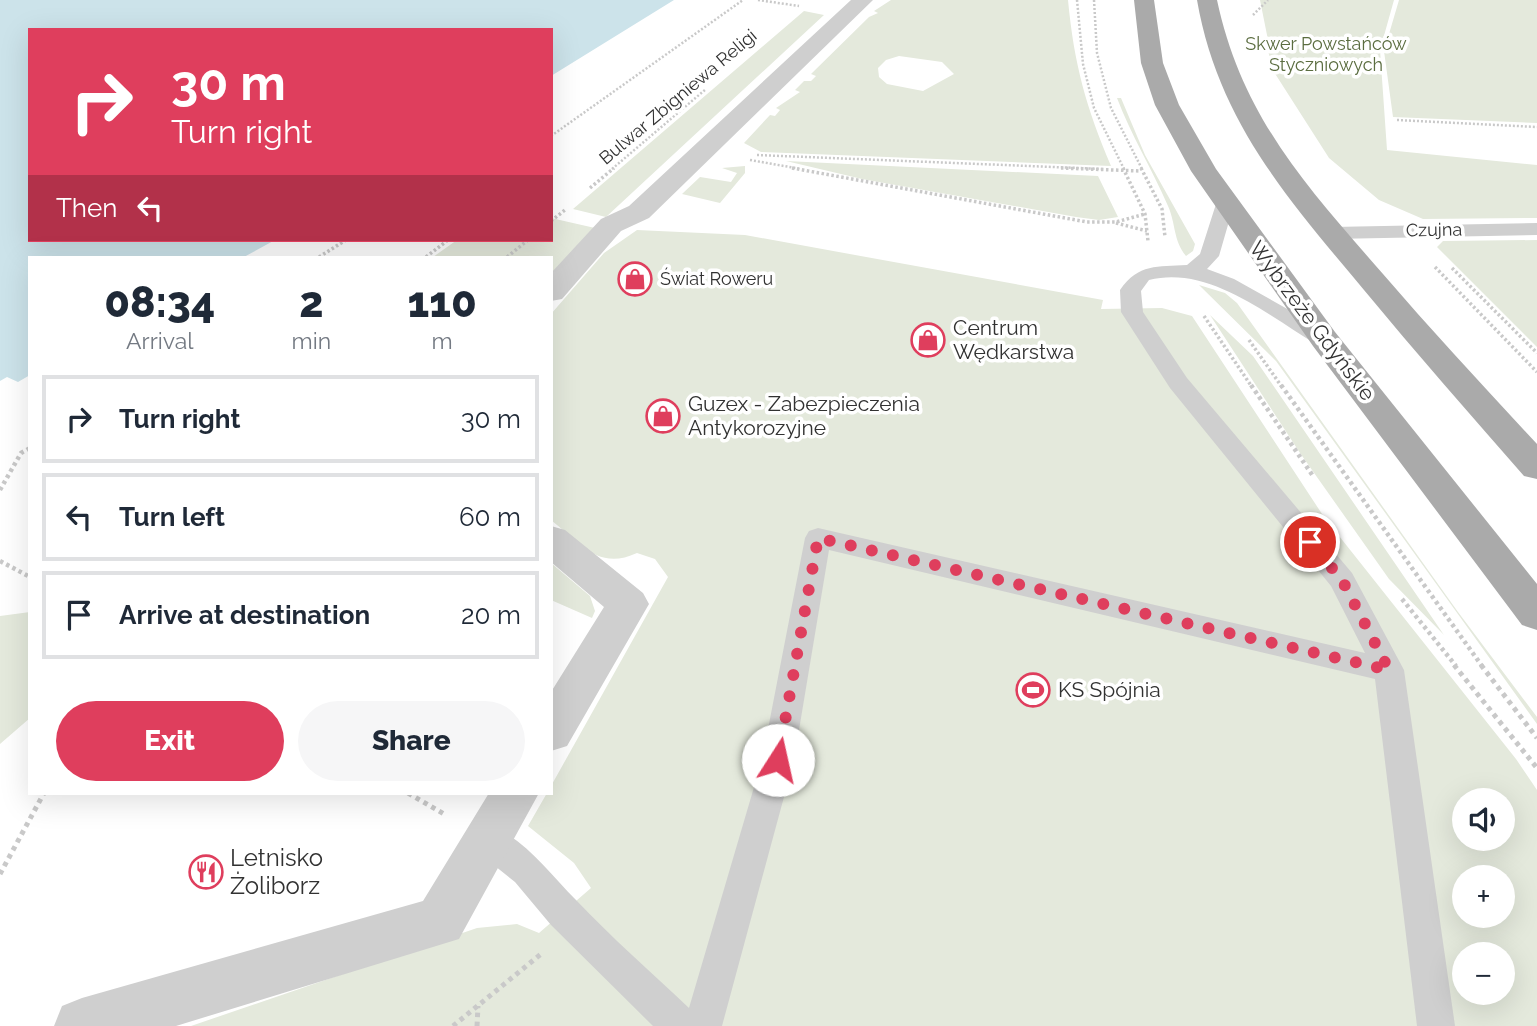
<!DOCTYPE html>
<html lang="en">
<head>
<meta charset="utf-8">
<style>
	:root { --surface:#fff; --page:#f6f6f7; --text:#1f2937; --muted:#747a83; --line:#e0e1e3; --accent:#df3e5d }
	body { margin:0; font-family:Raleway,sans-serif; background:var(--page); color:var(--text); height:100vh; display:flex; flex-direction:column; font-size:26px; white-space:nowrap }
	* { box-sizing:border-box; margin:0 }
	p { font-size:23px; color:var(--muted) }
	.icon { flex:none; width:38px; height:38px; fill:none; stroke:currentColor; stroke-width:2; stroke-linecap:round; stroke-linejoin:round }
	.map { position:relative; flex:1; overflow:hidden }
	.drawer { position:absolute; left:28px; top:256px; width:525px; height:539px; display:flex; flex-direction:column; background:var(--surface); border-radius:0px; box-shadow:0 7px 28px #0002 }
	.drawer>* { flex:none }
	.banner { position:absolute; left:28px; top:28px; width:525px; height:214px; border-radius:0px; box-shadow:0 7px 28px #0002; background:#df3e5d; color:#fff; overflow:hidden }
	.fabs { position:absolute; left:1452px; top:788px; display:grid; gap:14px }
	.fabs a { display:grid; place-items:center; width:63px; height:63px; border-radius:50%; background:var(--surface); box-shadow:0 7px 28px #0002; font-size:35px }
	.pin { position:absolute; display:grid; place-items:center; width:60px; height:60px; color:#fff; margin:-30px; border:4px solid #fff; border-radius:50%; box-shadow:0 2px 7px #0007 }
	.me { position:absolute; width:77px; margin:-38px; rotate:10deg; stroke-linejoin:round; filter:drop-shadow(0 0 5px #0008) }
	.turn { display:flex; align-items:center; gap:24px; height:147px; padding:0 28px; font-size:32px }
	.turn .icon { width:91px; height:91px; stroke-width:2.5 }
	.turn b { display:block; font-size:49px; line-height:60px }
	.then { display:flex; align-items:center; height:66px; padding:0 28px; background:#0003; gap:14px; font-size:26px }
	.eta { display:flex; justify-content:space-evenly; align-items:center; height:119px; text-align:center }
	.eta b { font-size:42px; font-weight:800; line-height:49px }
	.button { display:flex; gap:14px; margin-top:auto; padding:14px 28px }
	.button a { flex:1; height:80px; border-radius:42px; background:var(--accent); color:#fff; font-size:28px; font-weight:800; line-height:80px; text-align:center }
	.button a+a { background:var(--page); color:var(--text) }
	ul { padding:0; list-style:none }
	li { display:flex; align-items:center; gap:21px; height:88px; margin:0 14px 10px; padding:0 14px; border:4px solid var(--line); border-radius:0px }
	li div { flex:1 }
	li b { display:block; font-size:26px }
	li em { font-style:normal }
	.map>svg:first-child { display:block }
</style>
</head>
<body>
<div class="map">
<svg width="1537" height="1026" viewBox="0 0 1537 1026">
	<rect width="100%" height="100%" fill="#fff"/>
	<path fill="#e4e9dc" fill-rule="evenodd" d="M 891,0 L 1068,0 C 1074,64 1086,107 1111,166 L 761,152 L 744,143 L 770,115 L 775,116 L 780,110 L 776,108 L 800,92 L 795,90 L 804,81 L 811,81 L 816,76 L 811,74 L 869,17 L 878,13 L 874,11 ZM 899,56 L 942,62 L 954,74 L 923,91 L 887,84 L 879,77 L 878,68 L 886,60 Z
		M 1260,0 L 1394,0 L 1380,50 L 1387,150 L 1537,165 L 1537,218 L 1423,219 L 1379,200 L 1329,158 L 1274,72 L 1265,40 L 1268,40 Z
		M 1399,0 L 1537,0 L 1537,123 L 1393,117 L 1384,51 Z
		M 804,11 L 824,15 L 606,217 L 573,209 Z
		M 1117,98 L 1121,98 L 1145,155 L 1195,244 L 1193,251 L 1186,256 C 1173,240 1176,224 1168,206 C 1152,169 1131,135 1117,98 Z
		M 786,161 L 1098,176 L 1118,217 L 1099,220 L 1076,217 L 862,179 Z
		M 745,166 L 745,173 L 720,203 L 682,194 L 700,177 L 731,182 L 737,173 L 722,168 Z
		M 551,218 L 595,228 L 551,277 L 551,257 L 433,257 L 457,240 L 551,240 Z
		M 637,230 L 745,235 L 1103,300 L 1101,309 L 1162,308 L 1192,316 L 1324,517 L 1516,759 L 1537,790 L 1537,1026 L 191,1026 L 477,928 L 517,924 L 539,933 L 591,888 L 574,863 L 528,826 L 547,793 L 551,793 L 551,786 L 668,577 L 655,559 L 637,553 C 598,571 580,543 551,520 L 551,314 L 604,253 ZM 1465,800 L 1503,800 L 1503,838 L 1465,838 ZM 1465,877 L 1503,877 L 1503,915 L 1465,915 ZM 1465,954 L 1503,954 L 1503,992 L 1465,992 Z
		M 1537,240 L 1537,347 L 1437,247 L 1443,241 Z
		M 1199,285 L 1225,293 L 1237,303 L 1458,612 L 1537,717 L 1537,724 L 1276,361 Z
		M 1210,315 L 1253,356 L 1444,635 L 1389,579 L 1300,453 Z
		M 551,563 L 590,596 L 595,611 L 592,618 L 551,600 Z
		M 30,612 L 30,718 L 0,744 L 0,616 Z"/>
	<path fill="#cce3ea" d="M 0,0 L 674,0 L 551,76 L 551,30 L 30,30 L 30,240 L 275,240 L 244,257 L 30,257 L 30,375 L 18,382 L 7,377 L 0,381 Z"/>
	<g fill="none" stroke-linecap="round" stroke-linejoin="round">
		<path stroke="#c9c9c9" stroke-width="2.5" stroke-dasharray="2 2" stroke-linecap="butt" d="M 758,0 L 799,6
			M 1077,0 L 1083,64 L 1094,108 L 1124,169
			M 1094,0 L 1097,53 L 1111,108 L 1142,169
			M 1253,15 L 1268,0
			M 1397,120 L 1537,127
			M 551,136 L 743,0
			M 757,155 L 1103,169
			M 750,160 L 801,169
			M 612,169 L 706,89"/>
		<path stroke="#c9c9c9" stroke-width="3.5" stroke-dasharray="2.5 2.5" stroke-linecap="butt" d="M 792,168 L 1087,222 L 1116,222 L 1145,214
			M 1061,168 L 1140,171
			M 1123,168 L 1145,214 L 1148,241
			M 1141,168 L 1162,209 L 1165,237
			M 590,188 L 614,168
			M 551,221 L 565,210
			M 1116,223 L 1147,231
			M 319,257 L 346,240
			M 426,257 L 448,240
			M 507,257 L 528,240
			M 1435,267 L 1537,372
			M 1452,268 L 1537,353
			M 1204,316 L 1252,387
			M 1249,340 L 1282,387"/>
		<path stroke="#c9c9c9" stroke-width="4.5" stroke-dasharray="3.5 3.5" stroke-linecap="butt" d="M 1251,385 L 1313,476
			M 1281,385 L 1482,666
			M 0,490 L 21,453 L 30,448
			M 0,561 L 30,577
			M 1402,599 L 1456,666"/>
		<path stroke="#c9c9c9" stroke-width="5" stroke-dasharray="4.5 4.5" stroke-linecap="butt" d="M 1454,665 L 1537,768
			M 1481,665 L 1537,738
			M 408,793 L 444,814
			M 0,874 L 44,793
			M 453,1026 L 541,954
			M 477,1026 L 478,1006"/>
		<path fill="#cfcfcf" fill-rule="evenodd" d="M 1225,198 L 1234,204 L 1219,256 L 1207,269 L 1234,279 L 1332,334 L 1335,339 L 1332,344 L 1316,344 C 1267,315 1209,265 1149,280 L 1141,291 L 1143,312 L 1187,378 L 1352,573 L 1404,670 L 1455,1026 L 1417,1026 L 1375,679 L 829,550 L 794,760 L 722,1026 L 653,1026 L 551,925 L 515,882 L 475,850 L 470,839 L 475,828 L 487,824 C 524,837 549,873 576,900 C 612,938 651,972 689,1008 L 762,760 L 805,538 L 809,531 L 818,528 L 1365,653 L 1331,586 L 1170,388 L 1121,312 L 1120,290 C 1139,263 1157,267 1187,265 L 1200,254 L 1216,204 Z
			M 1537,223 L 1537,235 L 1332,239 L 1322,233 L 1332,227 Z"/>
		<path fill="#cfcfcf" fill-rule="evenodd" d="M 851,0 L 873,0 L 649,218 L 621,231 L 562,299 L 551,301 L 551,273 L 601,219 L 629,206 Z
			M 551,526 L 565,530 L 643,593 L 649,604 L 567,746 L 551,751 L 551,692 L 604,607 L 551,562 Z
			M 489,793 L 539,793 L 459,939 L 176,1026 L 54,1026 L 62,1006 L 82,998 L 423,901 Z"/>
		<path fill="#aaa" fill-rule="evenodd" d="M 1134,0 L 1154,0 L 1163,63 L 1179,105 L 1216,169 L 1335,332 L 1537,584 L 1537,630 L 1522,625 L 1313,346 L 1191,171 L 1155,105 L 1141,63 Z
			M 1197,0 L 1217,0 C 1242,117 1307,187 1383,274 C 1433,332 1485,388 1537,444 L 1537,479 L 1524,476 C 1470,414 1416,353 1364,290 C 1288,199 1218,121 1197,0 Z"/>
	</g>
	<g fill="none" stroke-linecap="round" stroke-linejoin="round">
		<path stroke="#df3e5d" stroke-width="12" stroke-dasharray="0 21.6" d="M 778,760 L 818,538 L 1389,670 L 1342,580 L 1310,542"/>
	</g>
	<defs>
		<symbol id="shop-ring" viewBox="-11 -11 22 22"><circle r="9.5" fill="#fff" stroke="#df3e5d" stroke-width="1.5"/><path d="M-5-2.5h2.3a2.7 3.5 0 0 1 5.4 0H5L5.5 6h-11ZM-1.5-2.5h3a1.5 2.3 0 0 0-3 0Z" fill="#df3e5d"/></symbol>
		<symbol id="stadium-ring" viewBox="-11 -11 22 22"><circle r="9.5" fill="#fff" stroke="#df3e5d" stroke-width="1.5"/><path d="M0-5a6.5 5 0 1 0 0 10a6.5 5 0 1 0 0-10ZM-3.5-1.8h7v3.6h-7Z" fill="#df3e5d"/></symbol>
		<symbol id="restaurant-ring" viewBox="-11 -11 22 22"><circle r="9.5" fill="#fff" stroke="#df3e5d" stroke-width="1.5"/><path d="M-5-6h1v4h1v-4h1v4h1v-4h1v5L-1.5 .5V6h-2V.5L-5-1ZM5-6V6H3V1.5H1.5Q1.5-4 5-6Z" fill="#df3e5d"/></symbol>
	</defs>
	<g fill-rule="evenodd">
		<use href="#shop-ring" x="616" y="260" width="38" height="38"/>
		<use href="#shop-ring" x="909" y="321" width="38" height="38"/>
		<use href="#shop-ring" x="644" y="397" width="38" height="38"/>
		<use href="#stadium-ring" x="1014" y="671" width="38" height="38"/>
		<use href="#restaurant-ring" x="187" y="853" width="38" height="38"/>
	</g>
	<g text-anchor="middle" stroke-width="7" stroke-linejoin="round" paint-order="stroke">
		<g font-size="18" fill="#5b6d40" stroke="#fff">
			<text x="1326" y="50">Skwer Powstańców<tspan x="1326" dy="21">Styczniowych</tspan></text>
		</g>
		<g font-size="18" fill="#323232" stroke="#fff">
			<text transform="translate(678 97) rotate(-40)" y="6">Bulwar Zbigniewa Religi</text>
			<text transform="translate(1434 230) rotate(-1)" y="6">Czujna</text>
		</g>
		<g font-size="18" fill="#323232" stroke="#fff" text-anchor="start">
			<text x="660" y="285">Świat Roweru</text>
		</g>
		<g font-size="21" fill="#323232" stroke="#fff">
			<text transform="translate(1312 321) rotate(53)" y="7">Wybrzeże Gdyńskie</text>
		</g>
		<g font-size="21" fill="#323232" stroke="#fff" text-anchor="start">
			<text x="953" y="335">Centrum<tspan x="953" dy="24">Wędkarstwa</tspan></text>
			<text x="688" y="411">Guzex - Zabezpieczenia<tspan x="688" dy="24">Antykorozyjne</tspan></text>
			<text x="1058" y="697">KS Spójnia</text>
		</g>
		<g font-size="24" fill="#323232" stroke="#fff" text-anchor="start">
			<text x="230" y="866">Letnisko<tspan x="230" dy="28">Żoliborz</tspan></text>
		</g>
	</g>
</svg>
<div class="fabs">
<a><svg class="icon" aria-label="sound" viewBox="0 0 24 24"><path d="M4 9h4l5-4v14l-5-4H4zM17 9q2 3 0 6"/></svg></a>
<a>+</a>
<a>−</a>
</div>
<div class="pin" style="left:1310px;top:542px;background:#d93025"><svg class="icon" aria-label="arrive" viewBox="0 0 24 24"><path d="M6 21V4h12l-3 4 3 4H6"/></svg></div>
<svg class="me" style="left:778px;top:760px" viewBox="-20 -20 40 40"><circle r="19" fill="#fff"/><path d="M0-13L10 11 0 6-10 11z" fill="#df3e5d"/></svg>
<div class="banner">
<div class="turn"><svg class="icon" aria-label="right" viewBox="0 0 24 24"><path d="M7 20v-9h11M14 6l5 5-5 5"/></svg><div><b>30 m</b>Turn right</div></div>
<div class="then">Then<svg class="icon" aria-label="left" viewBox="0 0 24 24"><path d="M17 20v-9H6M10 6l-5 5 5 5"/></svg></div>
</div>
<section class="drawer">
<div class="eta">
<div><b>08:34</b><p>Arrival</p></div>
<div><b>2</b><p>min</p></div>
<div><b>110</b><p>m</p></div>
</div>
<ul>
<li><svg class="icon" aria-label="right" viewBox="0 0 24 24"><path d="M7 20v-9h11M14 6l5 5-5 5"/></svg><div><b>Turn right</b></div><em>30 m</em></li>
<li><svg class="icon" aria-label="left" viewBox="0 0 24 24"><path d="M17 20v-9H6M10 6l-5 5 5 5"/></svg><div><b>Turn left</b></div><em>60 m</em></li>
<li><svg class="icon" aria-label="arrive" viewBox="0 0 24 24"><path d="M6 21V4h12l-3 4 3 4H6"/></svg><div><b>Arrive at destination</b></div><em>20 m</em></li>
</ul>
<div class="button"><a>Exit</a><a>Share</a></div>
</section>
</div>
</body>
</html>
